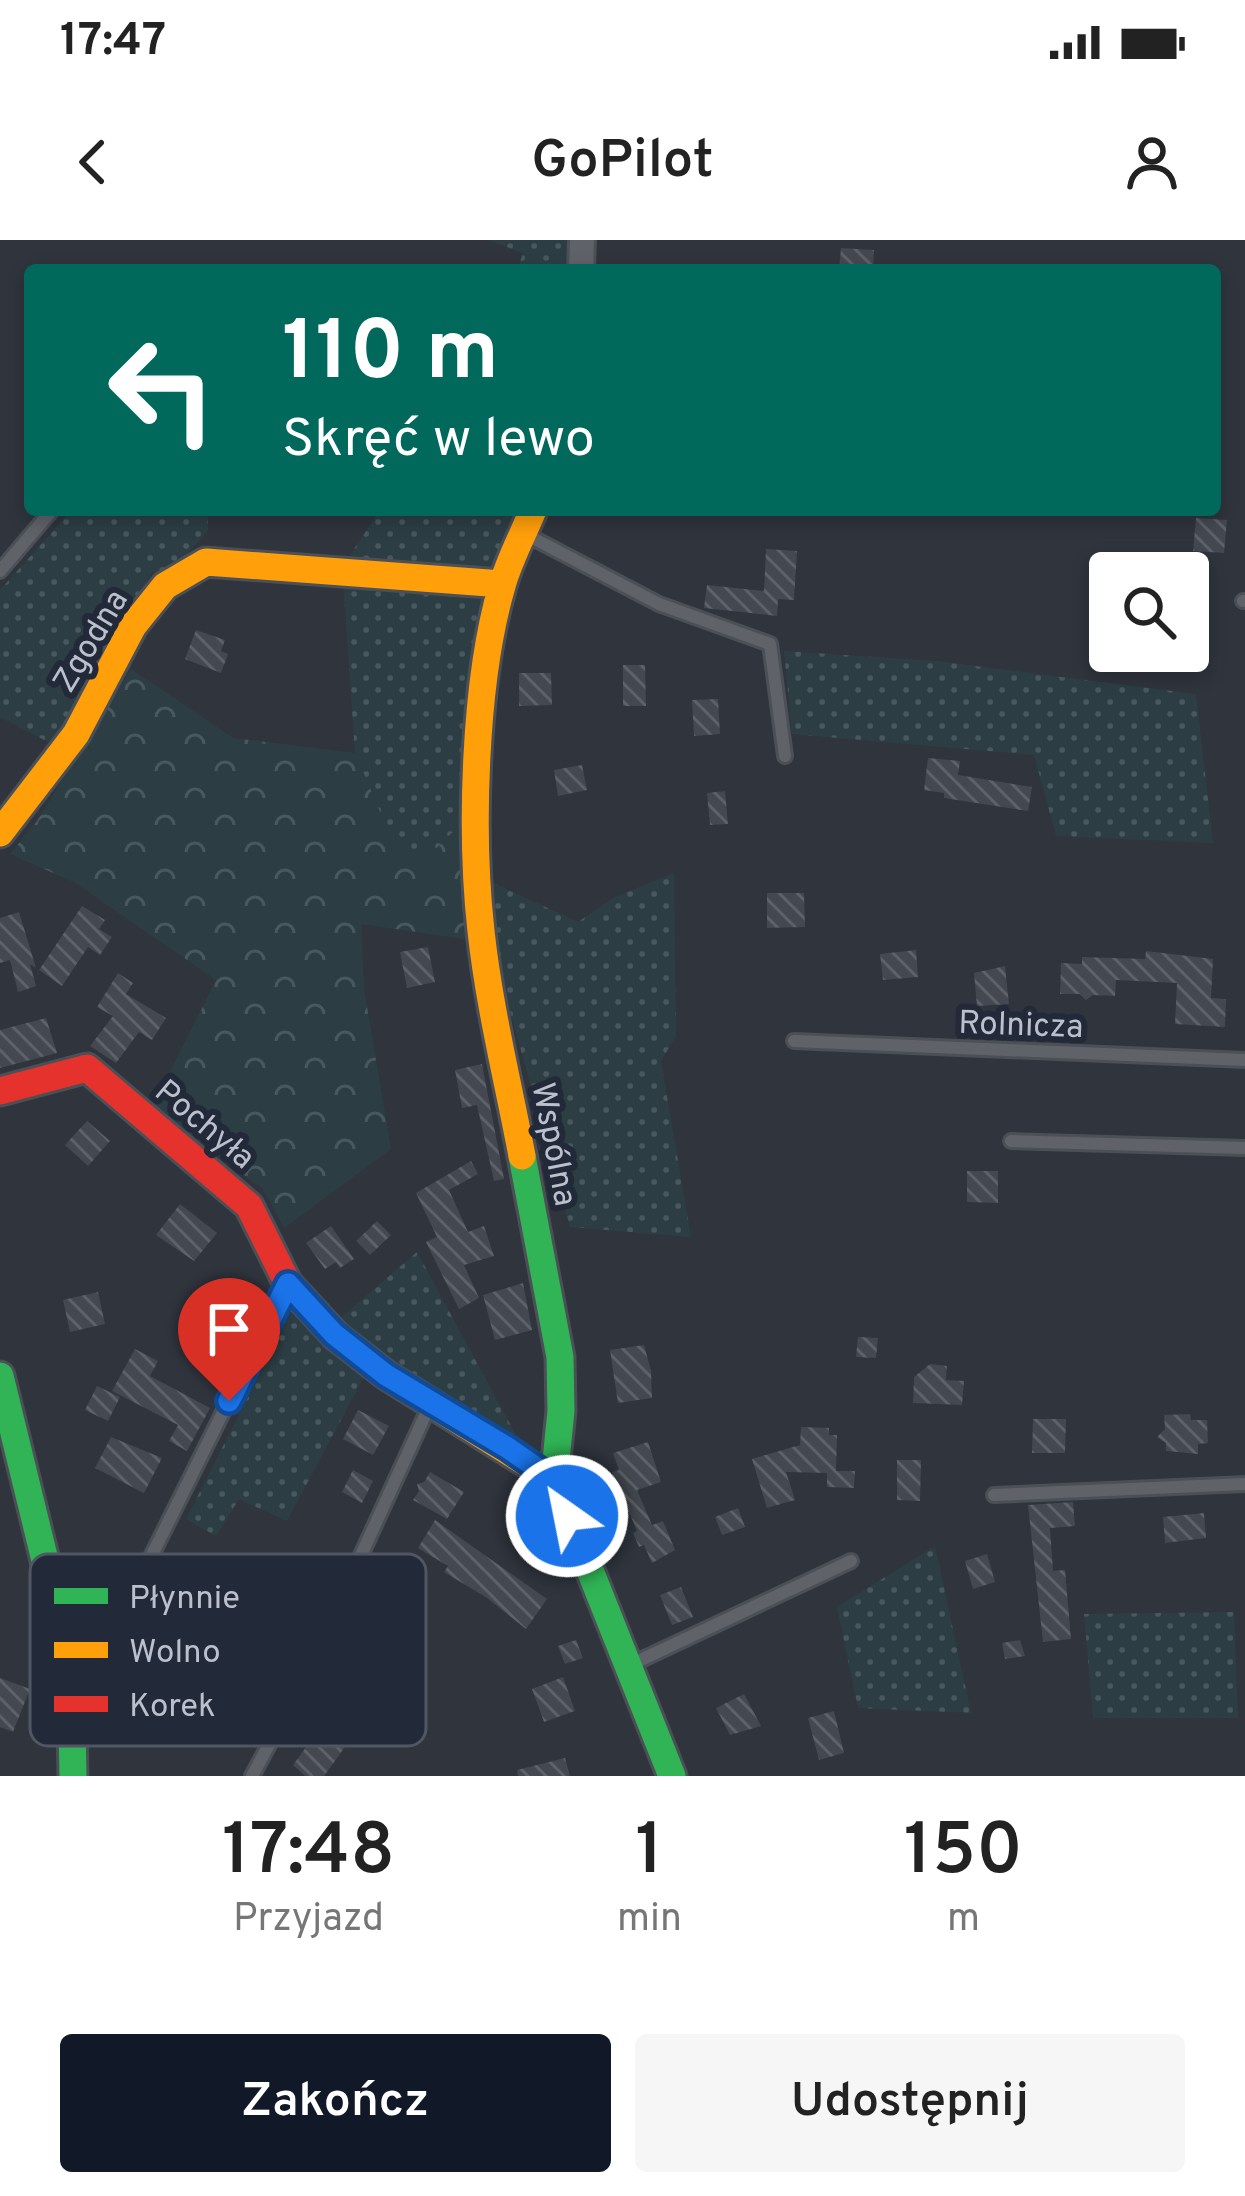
<!DOCTYPE html>
<html lang="pl">
<head>
<meta charset="utf-8">
<style>
	:root { --surface:#fff; --page:#f6f6f6; --text:#222; --muted:#767676; --accent:#111827 }
	body { margin:0; font-family:Overpass,sans-serif; background:var(--page); color:var(--text); height:100vh; display:flex; flex-direction:column; font-size:45px; white-space:nowrap }
	* { box-sizing:border-box; margin:0 }
	p { font-size:39px; color:var(--muted) }
	.icon { flex:none; width:66px; height:66px; fill:none; stroke:currentColor; stroke-width:2; stroke-linecap:round; stroke-linejoin:round }
	.map { position:relative; height:1536px; overflow:hidden }
	.panel { display:flex; flex-direction:column; background:var(--surface); flex:1 }
	.panel>* { flex:none }
	.hud { position:absolute; left:24px; top:24px; width:1197px; height:252px; border-radius:12px; box-shadow:0 6px 18px #0003; background:#00695c; color:#fff; overflow:hidden }
	.controls { position:absolute; left:1089px; top:312px; display:grid; gap:24px }
	.controls a { display:grid; place-items:center; width:120px; height:120px; border-radius:12px; background:var(--surface); box-shadow:0 6px 18px #0003; font-size:60px }
	.pin { position:absolute; display:grid; place-items:center; width:102px; height:102px; color:#fff; margin:-123px -51px; border-radius:50% 50% 50% 0; rotate:-45deg; box-shadow:0 0 12px #0007 }
	.pin .icon { rotate:45deg }
	.me { position:absolute; width:132px; margin:-66px; rotate:327deg; stroke-linejoin:round; filter:drop-shadow(0 0 9px #0008) }
	.turn { display:flex; align-items:center; gap:42px; height:252px; padding:0 60px; font-size:54px }
	.turn .icon { width:156px; height:156px; stroke-width:2.5 }
	.turn b { display:block; font-size:84px; line-height:102px }
	.eta { display:flex; justify-content:space-evenly; align-items:center; height:204px; text-align:center }
	.eta b { font-size:72px; font-weight:600; line-height:84px }
	.primary-button { display:flex; gap:24px; margin-top:auto; padding:24px 60px }
	.primary-button a { flex:1; height:138px; border-radius:12px; background:var(--accent); color:#fff; font-size:48px; font-weight:600; line-height:138px; text-align:center }
	.primary-button a+a { background:var(--page); color:var(--text) }
	.status { display:flex; justify-content:space-between; align-items:center; height:84px; padding:0 60px; background:var(--surface); direction:ltr }
	.status svg { height:33px; fill:currentColor }
	header { display:flex; justify-content:space-between; align-items:center; height:156px; padding:0 60px; background:var(--surface); font-size:54px; font-weight:600 }
	.map>svg:first-child { display:block }
</style>
</head>
<body>
<div class="status"><b>17:47</b><svg viewBox="0 0 49 12"><path d="M0 12V9h3v3zM5 12V6h3v6zM10 12V3h3v9zM15 12V0h3v12zM26 1h20v11H26zM47 4h2v5h-2z"/></svg></div>
<header><svg class="icon" aria-label="back" viewBox="0 0 24 24"><path d="M15 5l-7 7 7 7"/></svg>GoPilot<svg class="icon" aria-label="person" viewBox="0 0 24 24"><circle cx="12" cy="8" r="4"/><path d="M4 21q1-7 8-7t8 7"/></svg></header>
<div class="map">
<svg width="1245" height="1536" viewBox="0 0 1245 1536">
	<defs>
		<pattern id="green-dots" width="8" height="8" patternUnits="userSpaceOnUse" patternTransform="scale(3)"><rect width="8" height="8" fill="#2c3e44"/><path d="M2 2h.1M6 6h.1" fill="none" stroke="#49585e" stroke-width="1.8" stroke-linecap="round"/></pattern>
		<pattern id="forest-crowns" width="20" height="18" patternUnits="userSpaceOnUse" patternTransform="scale(3)"><rect width="20" height="18" fill="#2c3e44"/><path d="M2 6a3 3 0 1 1 6 0M12 15a3 3 0 1 1 6 0" fill="none" stroke="#49585e"/></pattern>
		<pattern id="building-back-hatch" width="6" height="6" patternUnits="userSpaceOnUse" patternTransform="scale(3)"><rect width="6" height="6" fill="#444850"/><path d="M-1 5l2 2M0 0l6 6M5-1l2 2" fill="none" stroke="#5d6168"/></pattern>
	</defs>
	<rect width="100%" height="100%" fill="#2f343d"/>
	<path fill="url(#green-dots)" d="M 488,0 L 567,0 L 565,30 L 517,30 L 523,13 Z
		M 72,270 L 208,270 L 208,291 L 170,333 L 152,332 L 67,487 L 48,502 L 0,477 L 0,350 Z
		M 380,270 L 518,270 L 494,336 L 345,323 Z
		M 343,340 L 491,355 L 461,584 L 432,613 L 397,614 L 355,513 Z
		M 784,411 L 936,421 L 1196,454 L 1213,603 L 1056,596 L 1034,515 L 792,494 Z
		M 674,633 L 676,796 L 661,821 L 691,997 L 570,987 L 488,692 L 487,640 L 578,682 L 615,657 Z
		M 417,1012 L 523,1208 L 337,1081 Z
		M 293,1069 L 366,1133 L 287,1281 L 239,1259 L 216,1296 L 186,1279 Z
		M 935,1306 L 971,1473 L 858,1468 L 837,1367 Z
		M 1234,1372 L 1238,1478 L 1093,1478 L 1084,1374 Z"/>
	<path fill="url(#forest-crowns)" d="M 131,429 L 233,498 L 355,513 L 398,614 L 432,613 L 461,584 L 472,700 L 361,684 L 364,749 L 391,909 L 284,988 L 263,949 L 152,868 L 216,740 L 74,642 L 10,614 L 37,581 Z"/>
	<path fill="url(#building-back-hatch)" d="M 841,8 L 874,10 L 873,30 L 839,30 Z
		M 1196,278 L 1227,280 L 1224,313 L 1193,311 Z
		M 766,309 L 797,311 L 794,360 L 778,359 L 777,376 L 704,368 L 707,345 L 764,351 Z
		M 196,390 L 225,400 L 221,411 L 228,414 L 221,433 L 185,419 Z
		M 623,425 L 645,425 L 646,466 L 623,466 Z
		M 519,433 L 551,433 L 552,465 L 519,466 Z
		M 718,459 L 720,494 L 694,496 L 692,460 Z
		M 928,518 L 960,521 L 958,535 L 1032,547 L 1028,571 L 944,558 L 944,553 L 924,550 Z
		M 582,525 L 587,550 L 558,556 L 554,530 Z
		M 725,551 L 728,584 L 710,585 L 707,553 Z
		M 767,653 L 804,653 L 805,687 L 767,688 Z
		M 82,666 L 105,680 L 99,689 L 112,697 L 100,715 L 88,707 L 62,746 L 39,730 Z
		M 19,672 L 36,728 L 30,724 L 36,746 L 18,752 L 10,720 L 0,723 L 0,678 Z
		M 428,707 L 435,742 L 407,748 L 400,712 Z
		M 916,710 L 918,737 L 883,740 L 880,714 Z
		M 1146,711 L 1213,719 L 1211,758 L 1226,759 L 1225,787 L 1175,784 L 1177,743 L 1116,740 L 1115,756 L 1093,755 L 1086,760 L 1080,754 L 1060,754 L 1061,723 L 1082,724 L 1082,717 L 1145,719 Z
		M 1005,726 L 1009,764 L 977,766 L 974,733 Z
		M 118,733 L 133,743 L 126,754 L 166,778 L 152,800 L 139,792 L 116,823 L 90,806 L 113,776 L 97,767 Z
		M 46,778 L 57,813 L 0,828 L 0,790 Z
		M 482,824 L 504,939 L 494,941 L 477,865 L 462,868 L 455,830 Z
		M 87,881 L 110,901 L 88,926 L 65,905 Z
		M 471,921 L 478,934 L 449,950 L 468,992 L 484,986 L 494,1016 L 464,1025 L 479,1058 L 459,1069 L 426,1002 L 437,997 L 416,953 Z
		M 967,931 L 998,931 L 998,963 L 967,962 Z
		M 180,964 L 217,993 L 194,1021 L 156,995 Z
		M 377,981 L 391,995 L 370,1015 L 356,1001 Z
		M 331,986 L 354,1019 L 340,1028 L 336,1022 L 325,1029 L 306,1003 Z
		M 523,1043 L 532,1090 L 495,1100 L 483,1055 Z
		M 98,1052 L 105,1084 L 70,1092 L 63,1060 Z
		M 858,1097 L 878,1098 L 876,1118 L 856,1117 Z
		M 644,1105 L 651,1131 L 652,1158 L 618,1163 L 610,1110 Z
		M 135,1109 L 158,1121 L 150,1136 L 210,1168 L 187,1211 L 169,1201 L 178,1185 L 112,1151 Z
		M 930,1124 L 947,1126 L 946,1140 L 964,1141 L 962,1165 L 913,1163 L 914,1137 Z
		M 97,1146 L 120,1157 L 108,1181 L 85,1170 Z
		M 358,1170 L 389,1186 L 373,1215 L 343,1199 Z
		M 1190,1174 L 1191,1180 L 1207,1180 L 1208,1203 L 1198,1204 L 1198,1214 L 1166,1211 L 1166,1203 L 1157,1197 L 1165,1189 L 1164,1175 Z
		M 1033,1179 L 1066,1179 L 1065,1213 L 1032,1213 Z
		M 801,1187 L 829,1188 L 829,1195 L 837,1195 L 836,1231 L 855,1231 L 854,1248 L 827,1247 L 827,1233 L 786,1232 L 795,1260 L 767,1268 L 752,1219 L 800,1205 Z
		M 111,1197 L 162,1218 L 144,1253 L 95,1228 Z
		M 648,1202 L 661,1242 L 637,1250 L 652,1285 L 663,1281 L 675,1310 L 652,1323 L 644,1305 L 639,1307 L 633,1293 L 637,1291 L 612,1232 L 619,1230 L 613,1213 Z
		M 897,1220 L 921,1220 L 920,1261 L 897,1260 Z
		M 353,1230 L 373,1241 L 362,1263 L 342,1252 Z
		M 430,1232 L 464,1252 L 447,1279 L 413,1260 L 419,1251 L 417,1244 L 424,1242 Z
		M 1073,1262 L 1075,1286 L 1050,1288 L 1053,1331 L 1065,1330 L 1071,1399 L 1043,1402 L 1028,1265 Z
		M 738,1268 L 745,1287 L 722,1295 L 715,1277 Z
		M 1204,1273 L 1206,1298 L 1165,1303 L 1163,1277 Z
		M 435,1280 L 547,1359 L 526,1389 L 487,1358 L 444,1332 L 448,1326 L 418,1308 Z
		M 987,1314 L 995,1342 L 973,1349 L 965,1321 Z
		M 681,1347 L 693,1377 L 672,1385 L 660,1355 Z
		M 576,1400 L 583,1418 L 565,1424 L 558,1406 Z
		M 1020,1400 L 1025,1416 L 1005,1419 L 1002,1403 Z
		M 563,1437 L 575,1471 L 544,1482 L 532,1449 Z
		M 0,1438 L 30,1449 L 13,1492 L 0,1487 Z
		M 744,1454 L 761,1486 L 730,1495 L 716,1468 Z
		M 834,1471 L 844,1513 L 819,1520 L 808,1478 Z
		M 320,1488 L 345,1507 L 324,1536 L 305,1536 L 293,1525 Z
		M 565,1518 L 570,1536 L 518,1536 L 517,1530 Z"/>
	<g fill="none" stroke-linecap="round" stroke-linejoin="round">
		<defs>
			<path id="lane" d="M 527,295 L 659,364 L 770,404 L 785,516
				M 0,331 L 52,270
				M 1243,361 L 1245,361
				M 794,801 L 1245,820
				M 1011,901 L 1245,908
				M 994,1255 L 1245,1244
				M 75,1425 L 92,1420 L 112,1395 L 284,1050
				M 628,1426 L 851,1321
				M 252,1536 L 302,1444 L 429,1167"/>
			<path id="street" d="M 581,30 L 582,0"/>
			<path id="fast" d="M 522,916 L 560,1117 L 561,1171 L 554,1240 L 672,1536
				M 0,1136 L 71,1427 L 73,1536"/>
			<path id="slow" d="M 0,593 L 76,494 L 133,386 L 165,346 L 206,322 L 502,344
				M 522,916 C 508,842 489,766 481,691 C 470,593 474,441 502,346 C 509,320 523,295 533,270
				M 336,1096 L 386,1135 L 554,1240"/>
			<path id="jam" d="M 0,851 L 87,828 L 249,966 L 288,1044 L 336,1096"/>
		</defs>
		<use href="#lane" stroke="#4b4f56" stroke-width="18"/>
		<use href="#street" stroke="#4b4f56" stroke-width="30"/>
		<use href="#fast" stroke="#4b4f56" stroke-width="33"/>
		<use href="#slow" stroke="#4b4f56" stroke-width="33"/>
		<use href="#jam" stroke="#4b4f56" stroke-width="33"/>
		<use href="#lane" stroke="#60626a" stroke-width="12"/>
		<use href="#street" stroke="#60626a" stroke-width="24"/>
		<use href="#fast" stroke="#30b455" stroke-width="27"/>
		<use href="#slow" stroke="#ff9f0a" stroke-width="27"/>
		<use href="#jam" stroke="#e5322d" stroke-width="27"/>
	</g>
	<g fill="none" stroke-linecap="round" stroke-linejoin="round">
		<defs>
			<path id="route" d="M 229,1161 L 288,1044 L 334,1094 L 386,1135 L 508,1208 L 554,1240 L 567,1276"/>
		</defs>
		<use href="#route" stroke="#114b97" stroke-width="30"/>
		<use href="#route" stroke="#1a73e8" stroke-width="21"/>
	</g>
	<g text-anchor="middle" stroke-width="12" stroke-linejoin="round" paint-order="stroke">
		<g font-size="33" fill="#bbc0cc" stroke="#222938">
			<text transform="translate(89 400) rotate(-59)" y="12">Zgodna</text>
			<text transform="translate(1021 783) rotate(2)" y="12">Rolnicza</text>
			<text transform="translate(206 883) rotate(40)" y="12">Pochyła</text>
			<text transform="translate(556 904) rotate(79)" y="12">Wspólna</text>
		</g>
	</g>
	<rect x="30" y="1314" width="396" height="192" rx="18" fill="#222938" stroke="#505664" stroke-width="3"/>
	<rect x="54" y="1348" width="54" height="16" fill="#30b455"/>
	<rect x="54" y="1402" width="54" height="16" fill="#ff9f0a"/>
	<rect x="54" y="1456" width="54" height="16" fill="#e5322d"/>
	<g font-size="33" fill="#bbc0cc">
		<text x="129" y="1368">Płynnie</text>
		<text x="129" y="1422">Wolno</text>
		<text x="129" y="1476">Korek</text>
	</g>
</svg>
<div class="controls">
<a><svg class="icon" aria-label="search" viewBox="0 0 24 24"><circle cx="10" cy="10" r="6"/><path d="M15 15l6 6"/></svg></a>
</div>
<div class="pin" style="left:229px;top:1161px;background:#d93025"><svg class="icon" aria-label="arrive" viewBox="0 0 24 24"><path d="M6 21V4h12l-3 4 3 4H6"/></svg></div>
<svg class="me" style="left:567px;top:1276px" viewBox="-20 -20 40 40"><circle r="17" fill="#1a73e8" stroke="#fff" stroke-width="3"/><path d="M0-11L8 9 0 5-8 9z" fill="#fff"/></svg>
<div class="hud">
<div class="turn"><svg class="icon" aria-label="left" viewBox="0 0 24 24"><path d="M17 20v-9H6M10 6l-5 5 5 5"/></svg><div><b>110 m</b>Skręć w lewo</div></div>
</div>
</div>
<section class="panel">
<div class="eta">
<div><b>17:48</b><p>Przyjazd</p></div>
<div><b>1</b><p>min</p></div>
<div><b>150</b><p>m</p></div>
</div>
<div class="primary-button"><a>Zakończ</a><a>Udostępnij</a></div>
</section>
</body>
</html>
